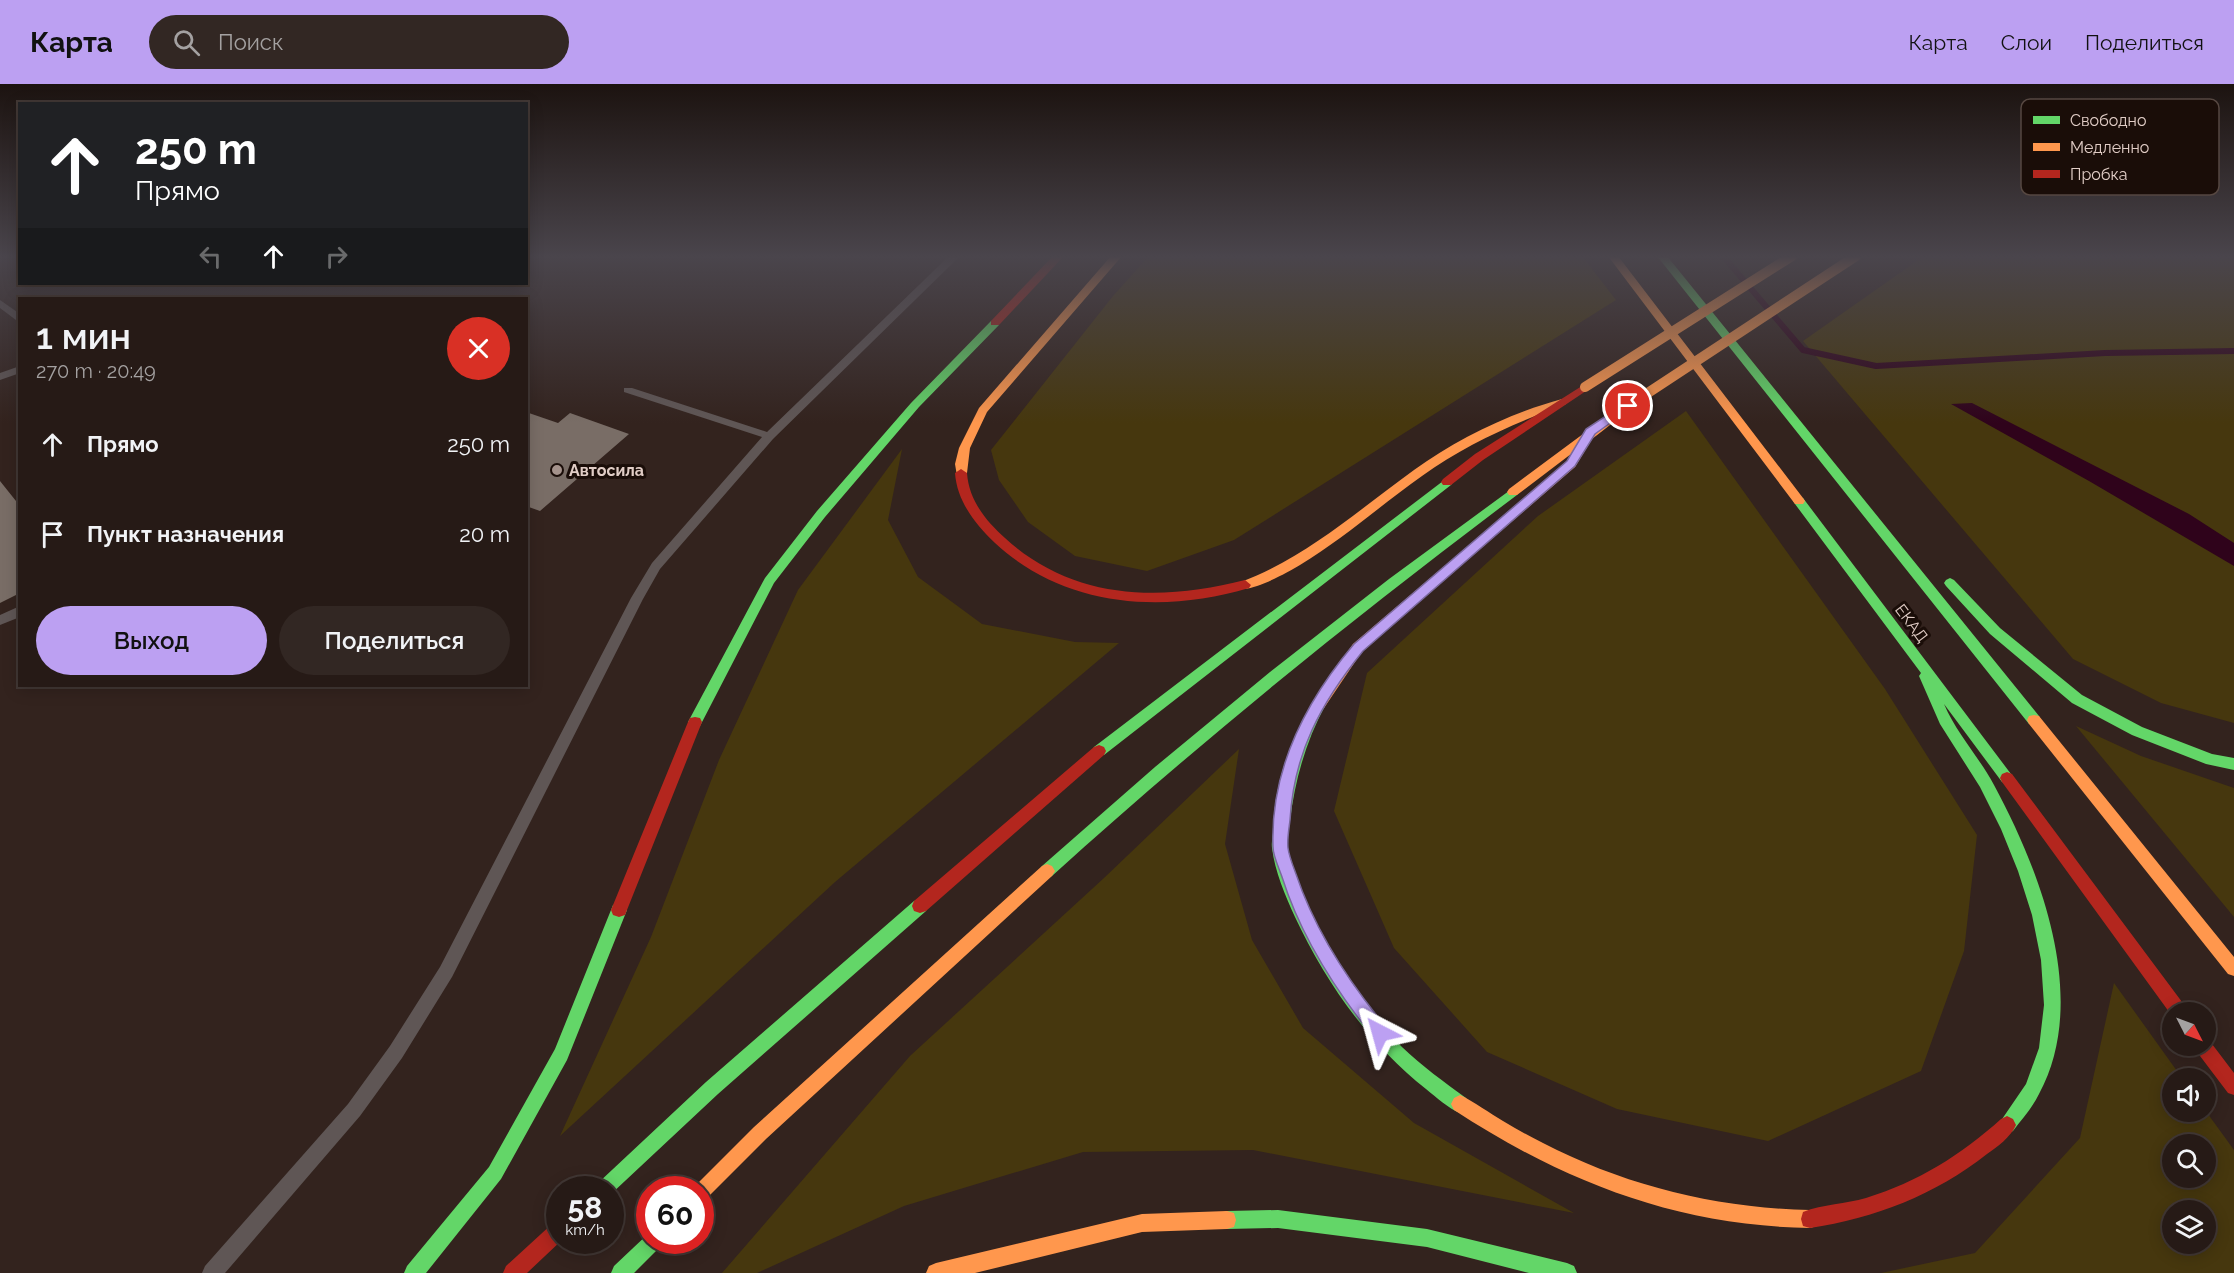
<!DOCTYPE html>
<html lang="ru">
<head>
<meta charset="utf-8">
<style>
	:root { --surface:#261a16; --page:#322723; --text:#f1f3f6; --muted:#a4a1a1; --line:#423835; --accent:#bca0f2 }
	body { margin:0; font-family:Raleway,sans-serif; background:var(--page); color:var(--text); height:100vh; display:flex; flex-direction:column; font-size:22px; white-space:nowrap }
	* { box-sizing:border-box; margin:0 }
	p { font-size:20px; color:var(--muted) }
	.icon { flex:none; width:33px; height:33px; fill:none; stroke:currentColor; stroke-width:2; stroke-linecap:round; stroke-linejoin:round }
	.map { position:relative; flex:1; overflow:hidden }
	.details { position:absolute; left:18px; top:213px; width:510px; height:390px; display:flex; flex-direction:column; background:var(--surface); border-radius:0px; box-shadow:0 3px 15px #0003,0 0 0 2px var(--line) }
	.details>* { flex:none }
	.banner { position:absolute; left:18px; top:18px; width:510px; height:183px; border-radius:0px; box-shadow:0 3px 15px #0003,0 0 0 2px var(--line); background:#202124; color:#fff; overflow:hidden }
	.needle { width:39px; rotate:132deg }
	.buttons { position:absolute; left:2162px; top:918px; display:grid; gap:12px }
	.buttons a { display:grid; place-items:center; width:54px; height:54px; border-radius:50%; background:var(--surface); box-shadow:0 3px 15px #0003,0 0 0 2px var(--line); font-size:30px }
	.speed { position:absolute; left:546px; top:1092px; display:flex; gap:12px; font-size:30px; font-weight:700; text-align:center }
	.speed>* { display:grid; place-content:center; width:78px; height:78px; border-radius:50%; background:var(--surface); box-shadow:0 3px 15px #0003,0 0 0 2px var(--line); line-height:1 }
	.speed small { font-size:15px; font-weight:400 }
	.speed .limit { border:9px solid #d22; background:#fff; color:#111 }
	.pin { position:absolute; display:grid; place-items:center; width:51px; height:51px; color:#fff; margin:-26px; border:3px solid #fff; border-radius:50%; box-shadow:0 2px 6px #0007 }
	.me { position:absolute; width:66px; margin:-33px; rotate:321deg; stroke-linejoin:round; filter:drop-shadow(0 0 4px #0008) }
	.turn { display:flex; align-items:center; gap:21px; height:126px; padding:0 18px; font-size:27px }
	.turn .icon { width:78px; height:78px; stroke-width:2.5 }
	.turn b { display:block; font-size:42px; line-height:51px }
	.lanes { display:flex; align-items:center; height:57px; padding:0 18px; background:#0003; justify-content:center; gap:30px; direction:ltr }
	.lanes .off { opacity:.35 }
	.round { display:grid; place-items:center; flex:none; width:63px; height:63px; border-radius:32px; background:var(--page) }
	.head { display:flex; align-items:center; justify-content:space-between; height:102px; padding:0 18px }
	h1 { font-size:36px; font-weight:600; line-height:45px }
	.cta { display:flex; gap:12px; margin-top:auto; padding:12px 18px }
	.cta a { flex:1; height:69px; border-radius:36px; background:var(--accent); color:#111; font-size:24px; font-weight:600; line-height:69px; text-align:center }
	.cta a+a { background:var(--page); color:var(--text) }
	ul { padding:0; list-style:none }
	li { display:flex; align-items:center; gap:18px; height:90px; padding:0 18px }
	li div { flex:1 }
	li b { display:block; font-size:22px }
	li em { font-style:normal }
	header { display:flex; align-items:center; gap:36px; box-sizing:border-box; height:84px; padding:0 30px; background:var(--accent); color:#111 }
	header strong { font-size:28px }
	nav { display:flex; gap:33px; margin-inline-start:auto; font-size:21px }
	.search { width:420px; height:54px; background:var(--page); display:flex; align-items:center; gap:15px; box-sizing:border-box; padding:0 21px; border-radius:33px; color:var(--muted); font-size:22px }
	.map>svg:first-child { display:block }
</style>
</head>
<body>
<header>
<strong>Карта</strong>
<div class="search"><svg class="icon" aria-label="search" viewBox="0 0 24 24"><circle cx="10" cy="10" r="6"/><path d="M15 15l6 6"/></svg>Поиск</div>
<nav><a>Карта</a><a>Слои</a><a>Поделиться</a></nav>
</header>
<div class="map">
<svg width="2234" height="1189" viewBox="0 0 2234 1189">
	<rect width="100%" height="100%" fill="#33231e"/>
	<path fill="#46370e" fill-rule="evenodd" d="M 1149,172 L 1582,172 L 1616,216 L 1234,456 L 1147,487 L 1075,472 L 1028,438 L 999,396 L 991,366 L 1113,212 Z
		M 1924,172 L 2234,172 L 2234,639 L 2161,619 L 2073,575 L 1803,257 Z
		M 1686,327 L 1885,605 L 1977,751 L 1964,867 L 1921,987 L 1768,1057 L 1617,1025 L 1487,968 L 1394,864 L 1334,727 L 1367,589 L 1538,432 Z
		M 902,365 L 888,436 L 918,493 L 982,540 L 1075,558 L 1119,559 L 835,798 L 560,1052 L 651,853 L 719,676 L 798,506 Z
		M 2076,642 L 2141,672 L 2234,704 L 2234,833 Z
		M 1239,665 L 1225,760 L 1252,856 L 1303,944 L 1414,1039 L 1574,1129 L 1253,1066 L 1083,1068 L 904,1122 L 757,1189 L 722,1189 L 910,972 L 1104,794 Z
		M 2114,899 L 2182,994 L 2172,994 L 2172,1028 L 2205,1026 L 2234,1066 L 2234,1189 L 1881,1189 L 1975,1169 L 2080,1054 ZM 2205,1060 L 2205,1094 L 2172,1094 L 2172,1060 ZM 2172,1126 L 2205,1126 L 2205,1160 L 2172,1160 Z"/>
	<path fill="#2f031b" d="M 1972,319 L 2189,430 L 2234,459 L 2234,482 L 2089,397 L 1951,320 Z"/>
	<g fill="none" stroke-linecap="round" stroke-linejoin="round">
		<path stroke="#2f031b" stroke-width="6" d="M 1723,172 L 1803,266 L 1876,282 L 2105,269 L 2234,267"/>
	</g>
	<path fill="#796d66" d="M 526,328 L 558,339 L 570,329 L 629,350 L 540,427 L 526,422 Z
		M 0,397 L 20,422 L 20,509 L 0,519 Z"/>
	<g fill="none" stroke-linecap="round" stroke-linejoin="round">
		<path fill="#5f5655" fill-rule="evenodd" d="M 949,172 L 960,172 L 773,355 L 660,485 L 643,515 L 452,893 L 402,974 L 360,1032 L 225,1189 L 202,1189 L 205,1182 L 348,1020 L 390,962 L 440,883 L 631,514 L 652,479 L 762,353 L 624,308 L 624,304 L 632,304 L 767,348 Z
			M 0,216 L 20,230 L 20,239 L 0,224 Z
			M 20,282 L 20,289 L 0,296 L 0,289 Z
			M 20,522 L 20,533 L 0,541 L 0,531 Z"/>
		<path fill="#63d668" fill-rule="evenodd" d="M 1657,172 L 1667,172 L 2039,632 L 2041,636 L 2039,640 L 2029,640 Z
			M 995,236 L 999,237 L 999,241 L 919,323 L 825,433 L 774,499 L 700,642 L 690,642 L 688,638 L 765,494 L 817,427 L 911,319 L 991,237 Z
			M 1447,394 L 1451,395 L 1453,398 L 1451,401 L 1104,671 L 1094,671 L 1092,667 L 1094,663 Z
			M 1513,404 L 1517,405 L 1519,408 L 1517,411 C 1357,531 1201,657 1052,792 L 1047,794 L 1042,792 L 1039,787 L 1042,782 L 1155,683 L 1270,588 L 1389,495 Z
			M 1799,413 L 1803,414 L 2014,694 L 2012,698 L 2007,700 L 2002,698 L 1944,620 C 1957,650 1979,673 1994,701 C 2041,788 2090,916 2039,1010 C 2033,1023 2022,1035 2013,1047 L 2007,1050 L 2001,1047 L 1998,1041 L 2026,1000 L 2039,964 L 2044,921 L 2041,876 L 2032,831 L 2018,787 L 2001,745 L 1980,703 L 1940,640 L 1919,592 L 1921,589 L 1795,420 L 1793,417 L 1795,414 Z
			M 1950,494 L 1954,496 L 2000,544 L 2082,611 L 2142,643 L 2212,670 L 2234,674 L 2234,686 L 2206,680 L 2132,651 L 2072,619 L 1990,550 L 1946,502 L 1944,499 L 1946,496 Z
			M 1319,615 L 1324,616 L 1326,620 C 1306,657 1295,695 1290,737 C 1289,746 1286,755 1288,764 C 1296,828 1357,918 1402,963 C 1422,982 1444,998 1466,1014 L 1469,1020 L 1466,1026 L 1460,1029 C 1448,1024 1437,1014 1426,1005 C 1369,960 1326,899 1295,833 C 1285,811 1275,788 1272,764 C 1271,755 1274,746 1275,737 C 1281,693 1293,655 1314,616 Z
			M 920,815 L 926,817 L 928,822 L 926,827 L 718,1010 L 610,1111 L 610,1106 L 594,1106 L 597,1100 L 706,998 L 914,817 Z
			M 619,819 L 625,821 L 627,826 L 567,976 L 501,1095 L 426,1189 L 404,1189 L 407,1182 L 489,1083 L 555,965 L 611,826 L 613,821 Z
			M 1278,1126 L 1427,1145 L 1567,1179 L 1574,1182 L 1577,1189 L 1529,1189 L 1427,1163 L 1278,1144 L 1227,1145 L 1220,1143 L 1218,1136 L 1220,1129 L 1227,1127 Z
			M 650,1148 L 650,1156 L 662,1156 L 660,1163 L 634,1189 L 611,1189 L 614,1182 Z"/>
		<path fill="#ff974d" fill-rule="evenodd" d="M 1111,172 L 1122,172 L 987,328 L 970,364 L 967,389 L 961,393 L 957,392 L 955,380 L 959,364 L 979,324 Z
			M 1608,172 L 1618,172 L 1803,414 L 1805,417 L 1803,420 L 1795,420 Z
			M 1562,315 L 1566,316 L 1566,320 C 1515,339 1466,360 1422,392 C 1381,421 1343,455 1300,481 C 1288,488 1253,508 1241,504 L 1239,501 L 1241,498 C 1307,473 1357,427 1414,386 C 1457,355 1510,329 1562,315 Z
			M 1628,319 L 1633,322 L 1632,324 L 1592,355 L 1575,383 L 1363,566 L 1324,624 L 1314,624 L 1312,620 L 1314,616 L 1353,560 L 1567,378 L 1571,370 L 1517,411 L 1509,411 L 1507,408 L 1509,405 L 1583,350 L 1586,345 Z
			M 2034,631 L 2039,632 L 2234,873 L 2234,892 L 2228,890 L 2029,640 L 2027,636 L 2029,632 Z
			M 1047,780 L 1052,782 L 1055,787 L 1052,792 L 766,1055 L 706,1115 L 700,1118 L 700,1106 L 692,1106 L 694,1103 L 754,1043 L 1042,782 Z
			M 1460,1011 C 1475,1018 1489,1029 1503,1037 C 1516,1045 1529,1052 1543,1059 C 1626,1102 1717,1124 1810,1126 L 1817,1128 L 1819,1135 L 1817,1142 L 1810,1144 C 1677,1142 1564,1098 1454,1026 L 1451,1020 L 1454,1014 Z
			M 1227,1127 L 1234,1129 L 1236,1136 L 1234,1143 L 1227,1145 L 1142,1148 L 975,1189 L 926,1189 L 929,1182 L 936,1179 L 1142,1130 Z"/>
		<path fill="#b3261e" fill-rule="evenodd" d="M 1053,172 L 1064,172 L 999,241 L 991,241 L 991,237 Z
			M 1585,300 L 1590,303 L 1589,305 L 1483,376 L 1451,401 L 1443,401 L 1441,398 L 1443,395 L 1475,370 Z
			M 961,385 L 967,389 C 969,416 985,436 1005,454 C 1073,516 1160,518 1245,496 L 1251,501 L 1249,504 C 1162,530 1064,523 995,459 C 975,440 957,417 955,389 Z
			M 695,633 L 700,634 L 702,638 L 627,826 L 625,831 L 619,833 L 613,831 L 611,826 L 688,638 L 690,634 Z
			M 1099,661 L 1104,663 L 1106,667 L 1104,671 L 926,827 L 920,829 L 914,827 L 912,822 L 914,817 L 1094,663 Z
			M 2007,688 L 2012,690 L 2185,922 L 2187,928 L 2172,928 L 2172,932 L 2002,698 L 2000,694 L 2002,690 Z
			M 2205,955 L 2209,956 L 2234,989 L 2234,1011 L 2228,1009 L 2197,968 L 2195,962 L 2205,962 Z
			M 2007,1032 L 2013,1035 L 2016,1041 C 2011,1053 1997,1063 1987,1070 C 1935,1111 1875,1134 1810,1144 L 1803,1142 L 1801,1135 L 1803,1128 C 1823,1120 1846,1120 1866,1114 C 1918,1098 1961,1071 2001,1035 Z
			M 560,1137 L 560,1156 L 562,1156 L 527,1189 L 503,1189 L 506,1182 L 553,1139 Z"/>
		<path stroke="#ff974d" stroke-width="10" d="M 1585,303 L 1792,172
			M 1628,322 L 1856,172"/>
	</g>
	<linearGradient id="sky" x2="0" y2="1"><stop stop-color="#1c1310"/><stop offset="0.51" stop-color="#4a454c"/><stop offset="1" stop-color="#4a454c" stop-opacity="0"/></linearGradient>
	<rect width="2234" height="339" fill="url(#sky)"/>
	<path fill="#bca0f2" stroke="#7a689d" stroke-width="1.5" d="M 1624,320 L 1634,322 L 1595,350 L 1575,382 L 1363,567 C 1321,619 1294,668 1290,736 C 1289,745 1287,755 1288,764 C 1289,772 1293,782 1296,790 C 1315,847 1348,897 1386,943 L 1389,949 L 1386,954 L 1380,957 L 1374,954 C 1335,906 1301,853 1282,793 C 1279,784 1273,772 1273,763 C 1270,685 1306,617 1354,560 L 1567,377 L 1586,345 Z"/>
	<circle fill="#a4928b" stroke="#1a0d08" stroke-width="2" cx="557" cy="386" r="6"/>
	<g text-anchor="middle" stroke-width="6" stroke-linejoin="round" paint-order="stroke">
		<g font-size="16" font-weight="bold" fill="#e1cdc6" stroke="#1a0d08" text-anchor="start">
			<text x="569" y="392">Автосила</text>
		</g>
		<g font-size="16" fill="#e1cdc6" stroke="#1a0d08">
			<text transform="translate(1912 539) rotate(53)" y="6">ЕКАД</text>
		</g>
	</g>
	<rect x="2021" y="15" width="198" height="96" rx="9" fill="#1a0d08" stroke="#564741" stroke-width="1.5"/>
	<rect x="2033" y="32" width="27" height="8" fill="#63d668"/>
	<rect x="2033" y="59" width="27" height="8" fill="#ff974d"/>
	<rect x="2033" y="86" width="27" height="8" fill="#b3261e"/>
	<g font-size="16" fill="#e1cdc6">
		<text x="2070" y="42">Свободно</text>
		<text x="2070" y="69">Медленно</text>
		<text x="2070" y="96">Пробка</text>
	</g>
</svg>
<div class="buttons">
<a><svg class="needle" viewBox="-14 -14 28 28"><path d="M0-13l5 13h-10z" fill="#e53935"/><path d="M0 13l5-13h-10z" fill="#a4a1a1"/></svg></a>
<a><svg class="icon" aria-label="sound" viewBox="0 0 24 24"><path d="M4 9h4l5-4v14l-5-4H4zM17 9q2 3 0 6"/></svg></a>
<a><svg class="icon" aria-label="search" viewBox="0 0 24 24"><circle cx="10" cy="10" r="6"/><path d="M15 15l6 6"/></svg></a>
<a><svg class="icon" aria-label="layers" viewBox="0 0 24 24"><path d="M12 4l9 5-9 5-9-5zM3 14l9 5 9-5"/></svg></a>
</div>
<div class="speed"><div>58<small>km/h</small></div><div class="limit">60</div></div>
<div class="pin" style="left:1628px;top:322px;background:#d93025"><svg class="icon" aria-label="arrive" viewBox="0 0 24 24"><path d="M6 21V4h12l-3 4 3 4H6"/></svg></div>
<svg class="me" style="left:1380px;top:949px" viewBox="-20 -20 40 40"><path d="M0-17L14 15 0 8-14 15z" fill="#bca0f2" stroke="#fff" stroke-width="4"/></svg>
<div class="banner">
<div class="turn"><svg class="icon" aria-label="ahead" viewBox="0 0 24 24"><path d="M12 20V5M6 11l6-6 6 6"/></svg><div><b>250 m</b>Прямо</div></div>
<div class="lanes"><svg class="icon off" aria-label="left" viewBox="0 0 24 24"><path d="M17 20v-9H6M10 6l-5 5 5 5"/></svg><svg class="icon" aria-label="ahead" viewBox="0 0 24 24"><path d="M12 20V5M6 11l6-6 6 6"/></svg><svg class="icon off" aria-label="right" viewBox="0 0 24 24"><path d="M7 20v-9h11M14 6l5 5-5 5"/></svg></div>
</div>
<section class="details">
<div class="head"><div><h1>1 мин</h1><p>270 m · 20:49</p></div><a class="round" style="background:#d93025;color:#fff"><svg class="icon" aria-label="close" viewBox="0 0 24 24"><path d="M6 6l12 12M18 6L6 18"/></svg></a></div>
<ul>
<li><svg class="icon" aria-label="ahead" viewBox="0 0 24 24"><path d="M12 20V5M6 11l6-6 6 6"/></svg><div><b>Прямо</b></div><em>250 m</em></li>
<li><svg class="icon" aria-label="arrive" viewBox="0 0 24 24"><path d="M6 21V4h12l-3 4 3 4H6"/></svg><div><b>Пункт назначения</b></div><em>20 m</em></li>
</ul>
<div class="cta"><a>Выход</a><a>Поделиться</a></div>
</section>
</div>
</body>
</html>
